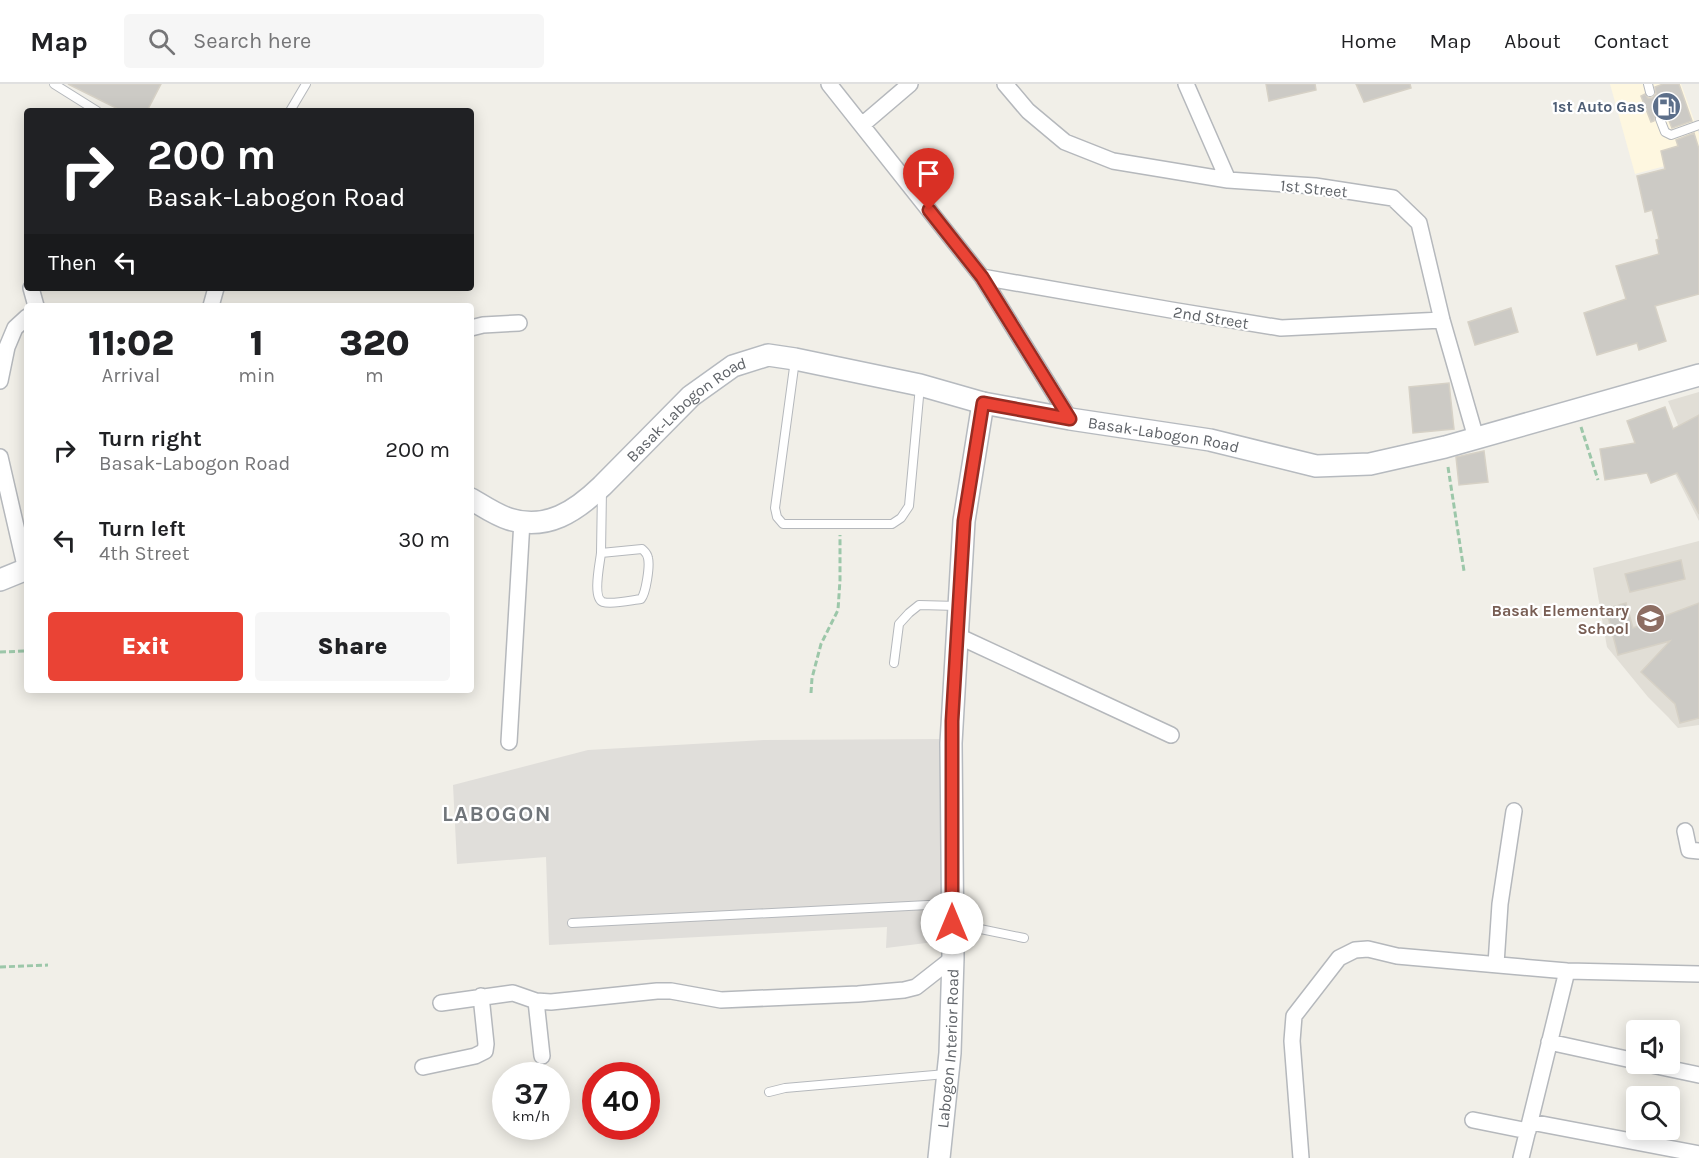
<!DOCTYPE html>
<html lang="en">
<head>
<meta charset="utf-8">
<style>
	:root { --surface:#fff; --page:#f6f6f6; --text:#202124; --muted:#757577; --line:#e0e0e0; --accent:#ea4335 }
	body { margin:0; font-family:Karla,sans-serif; background:var(--page); color:var(--text); height:100vh; display:flex; flex-direction:column; font-size:22px; white-space:nowrap }
	* { box-sizing:border-box; margin:0 }
	p { font-size:20px; color:var(--muted) }
	.icon { flex:none; width:33px; height:33px; fill:none; stroke:currentColor; stroke-width:2; stroke-linecap:round; stroke-linejoin:round }
	.map { position:relative; flex:1; overflow:hidden }
	.sheet { position:absolute; left:24px; top:219px; width:450px; height:390px; display:flex; flex-direction:column; background:var(--surface); border-radius:6px; box-shadow:0 3px 15px #0003 }
	.sheet>* { flex:none }
	.guide { position:absolute; left:24px; top:24px; width:450px; height:183px; border-radius:6px; box-shadow:0 3px 15px #0003; background:#202124; color:#fff; overflow:hidden }
	.fabs { position:absolute; left:1626px; top:936px; display:grid; gap:12px }
	.fabs a { display:grid; place-items:center; width:54px; height:54px; border-radius:6px; background:var(--surface); box-shadow:0 3px 15px #0003; font-size:30px }
	.speed { position:absolute; left:492px; top:978px; display:flex; gap:12px; font-size:30px; font-weight:700; text-align:center }
	.speed>* { display:grid; place-content:center; width:78px; height:78px; border-radius:50%; background:var(--surface); box-shadow:0 3px 15px #0003; line-height:1 }
	.speed small { font-size:15px; font-weight:400 }
	.speed .limit { border:9px solid #d22; background:#fff; color:#111 }
	.pin { position:absolute; display:grid; place-items:center; width:51px; height:51px; color:#fff; margin:-62px -26px; border-radius:50% 50% 50% 0; rotate:-45deg; box-shadow:0 0 6px #0007 }
	.pin .icon { rotate:45deg }
	.me { position:absolute; width:66px; margin:-33px; rotate:0deg; stroke-linejoin:round; filter:drop-shadow(0 0 4px #0008) }
	.turn { display:flex; align-items:center; gap:21px; height:126px; padding:0 24px; font-size:27px }
	.turn .icon { width:78px; height:78px; stroke-width:2.5 }
	.turn b { display:block; font-size:42px; line-height:51px }
	.then { display:flex; align-items:center; height:57px; padding:0 24px; background:#0003; gap:12px; font-size:22px }
	.eta { display:flex; justify-content:space-evenly; align-items:center; height:102px; text-align:center }
	.eta b { font-size:36px; font-weight:800; line-height:42px }
	.cta { display:flex; gap:12px; margin-top:auto; padding:12px 24px }
	.cta a { flex:1; height:69px; border-radius:6px; background:var(--accent); color:#fff; font-size:24px; font-weight:800; line-height:69px; text-align:center }
	.cta a+a { background:var(--page); color:var(--text) }
	ul { padding:0; list-style:none }
	li { display:flex; align-items:center; gap:18px; height:90px; padding:0 24px }
	li div { flex:1 }
	li b { display:block; font-size:22px }
	li em { font-style:normal }
	header { display:flex; align-items:center; gap:36px; box-sizing:border-box; height:84px; padding:0 30px; background:var(--surface); border-bottom:2px solid var(--line) }
	header strong { font-size:28px }
	nav { display:flex; gap:33px; margin-inline-start:auto; font-size:21px }
	.search { width:420px; height:54px; background:var(--page); display:flex; align-items:center; gap:15px; box-sizing:border-box; padding:0 21px; border-radius:6px; color:var(--muted); font-size:22px }
	.map>svg:first-child { display:block }
</style>
</head>
<body>
<header>
<strong>Map</strong>
<div class="search"><svg class="icon" aria-label="search" viewBox="0 0 24 24"><circle cx="10" cy="10" r="6"/><path d="M15 15l6 6"/></svg>Search here</div>
<nav><a>Home</a><a>Map</a><a>About</a><a>Contact</a></nav>
</header>
<div class="map">
<svg width="1699" height="1074" viewBox="0 0 1699 1074">
	<rect width="100%" height="100%" fill="#f1efe8"/>
	<path fill="#fef7e0" d="M 1610,0 L 1681,0 L 1699,50 L 1699,73 L 1635,90 Z"/>
	<path fill="#e0deda" d="M 944,655 L 942,857 L 886,864 L 887,843 L 549,861 L 546,773 L 457,780 L 453,701 L 588,666 L 764,656 Z"/>
	<path fill="#e1ded6" d="M 1699,308 L 1699,437 L 1660,360 L 1682,351 L 1668,317 Z
		M 1699,457 L 1699,641 L 1678,644 L 1668,633 L 1648,613 L 1607,563 L 1593,484 Z"/>
	<path fill="#cccac5" stroke="#d6d1c6" stroke-width="1.5" d="M 68,0 L 161,0 L 147,27 L 122,27 Z
		M 1266,0 L 1315,0 L 1316,6 L 1269,17 Z
		M 1356,0 L 1410,0 L 1411,4 L 1364,18 Z
		M 1663,0 L 1679,0 L 1692,37 L 1672,44 L 1667,32 L 1660,29 L 1656,31 L 1654,37 L 1651,38 L 1641,12 L 1645,10 L 1648,14 L 1652,14 L 1656,10 L 1655,3 Z
		M 1694,49 L 1699,65 L 1699,210 L 1655,222 L 1666,257 L 1639,266 L 1637,259 L 1597,271 L 1584,229 L 1626,215 L 1616,182 L 1659,170 L 1656,156 L 1659,155 L 1652,126 L 1645,128 L 1637,92 L 1665,85 L 1661,67 L 1678,62 L 1676,56 Z
		M 1511,224 L 1518,248 L 1475,261 L 1468,238 Z
		M 1449,299 L 1454,345 L 1413,349 L 1409,303 Z
		M 1665,323 L 1673,345 L 1699,331 L 1699,430 L 1677,389 L 1651,399 L 1647,389 L 1605,396 L 1600,365 L 1635,359 L 1627,337 Z
		M 1484,367 L 1488,398 L 1459,401 L 1456,373 Z
		M 1681,476 L 1685,495 L 1630,508 L 1625,490 Z
		M 1626,519 L 1633,544 L 1699,519 L 1699,634 L 1680,639 L 1675,620 L 1641,588 L 1670,557 L 1618,571 L 1606,525 Z"/>
	<g fill="none" stroke-linecap="round" stroke-linejoin="round">
		<defs>
			<path id="lane" d="M 54,0 L 97,27
				M 1648,0 L 1650,8
				M 290,27 L 306,0
				M 1660,35 L 1665,48 L 1671,51 L 1699,41
				M 795,276 L 775,424 L 777,433 L 783,440 L 892,440 L 901,434 L 909,422 L 920,302
				M 601,469 C 600,479 592,514 603,518 C 612,521 632,516 641,515 C 646,509 650,482 648,474 C 647,469 646,469 642,465 L 601,469 L 602,406
				M 894,579 L 899,540 L 909,529 L 919,521 L 958,522
				M 572,839 L 928,821 L 950,821
				M 956,840 L 1024,854
				M 769,1008 L 785,1004 L 946,990"/>
			<path id="street" d="M 829,0 L 982,193 L 1070,335
				M 1005,0 L 1028,27 L 1065,58 L 1113,77 L 1228,96 L 1315,102 L 1393,114 L 1419,139 L 1442,236 L 1476,354
				M 1186,0 L 1228,96
				M 862,41 L 910,0
				M 982,193 L 1171,226 L 1281,244 L 1442,236
				M 31,204 L 36,222
				M 211,222 L 216,204
				M 471,244 L 483,241 L 519,239
				M 0,297 L 7,263 L 15,244 L 27,233
				M 0,373 L 26,486
				M 958,552 L 1171,651
				M 509,658 L 522,437
				M 1685,747 L 1689,766 L 1699,767
				M 1496,880 L 1500,820 L 1514,727
				M 536,917 L 542,972
				M 441,919 L 513,909 L 536,917 L 551,918 L 657,907 L 671,907 L 721,916 L 858,910 L 904,906 L 916,903 L 953,874
				M 1549,958 L 1636,977
				M 1647,980 L 1699,991
				M 423,983 L 475,972 L 485,967 L 486,960 L 481,912
				M 1473,1036 L 1528,1047
				M 1531,1038 L 1699,1070
				M 1301,1074 L 1292,957 L 1294,932 L 1339,874 L 1355,866 L 1368,865 L 1397,872 L 1567,887 L 1699,890
				M 1521,1074 L 1567,887"/>
			<g id="secondary">
				<path id="s1" d="M 471,415 C 483,422 496,431 509,435 C 547,447 576,427 602,402 L 691,312 L 733,282 L 768,271 L 795,275 L 920,301 L 983,319 L 1070,335 L 1210,356 L 1316,382 L 1370,380 L 1445,363 L 1699,291"/>
				<path d="M 0,496 L 27,485"/>
				<path id="s2" d="M 939,1074 L 950,969 L 953,874 L 951,659 L 964,437 L 983,319"/>
			</g>
		</defs>
		<use href="#lane" stroke="#b5b8bc" stroke-width="10"/>
		<use href="#street" stroke="#b5b8bc" stroke-width="18"/>
		<use href="#secondary" stroke="#b6babf" stroke-width="24"/>
		<path stroke="#9cc7a9" stroke-width="3" stroke-dasharray="6 3" stroke-linecap="butt" d="M 1581,343 L 1598,396
			M 1448,383 L 1464,487
			M 0,568 L 27,567
			M 811,609 L 812,594 L 821,560 L 838,526 L 840,496 L 840,451
			M 0,883 L 48,881"/>
		<use href="#lane" stroke="#fff" stroke-width="8"/>
		<use href="#street" stroke="#fff" stroke-width="15"/>
		<use href="#secondary" stroke="#fff" stroke-width="21"/>
	</g>
	<g fill="none" stroke-linecap="round" stroke-linejoin="round">
		<defs>
			<path id="route" d="M 929,126 L 982,193 L 1070,335 L 983,319 L 964,437 L 952,637 L 952,839"/>
		</defs>
		<use href="#route" stroke="#982c22" stroke-width="15"/>
		<use href="#route" stroke="#ea4335" stroke-width="10"/>
	</g>
	<defs>
		<symbol id="fuel-disc" viewBox="-11 -11 22 22"><circle r="9.5" fill="#5c6f8a" stroke="#fff"/><path d="M-5.5-6h7V0h2V4h1.3V-2.5L3-4.5l.8-.8L6-3V5H2.5V1h-1V6h-7ZM-4.2-4.7v3.2H.2V-4.7Z" fill="#fff"/></symbol>
		<symbol id="school-disc" viewBox="-11 -11 22 22"><circle r="9.5" fill="#8d6e63" stroke="#fff"/><path d="M0-5L7-2L0 1L-7-2ZM-4 1L0 2.5L4 1V4Q0 6-4 4Z" fill="#fff"/></symbol>
	</defs>
	<g fill-rule="evenodd">
		<use href="#fuel-disc" x="1650" y="6" width="33" height="33"/>
		<use href="#school-disc" x="1634" y="518" width="33" height="33"/>
	</g>
	<g text-anchor="middle" stroke-width="4.5" stroke-linejoin="round" paint-order="stroke">
		<g font-size="16" font-weight="bold" fill="#4e5e75" stroke="#fff" text-anchor="end">
			<text x="1645" y="28">1st Auto Gas</text>
		</g>
		<g font-size="16" fill="#5f6368" stroke="#fff">
			<text transform="translate(1314 104) rotate(6)" y="6">1st Street</text>
			<text transform="translate(1211 233) rotate(9)" y="6">2nd Street</text>
			<text dy="6" stroke="none"><textPath href="#s1" startOffset="262">Basak-Labogon Road</textPath></text>
			<text dy="6" stroke="none"><textPath href="#s1" startOffset="766">Basak-Labogon Road</textPath></text>
			<text dy="6" stroke="none"><textPath href="#s2" startOffset="110">Labogon Interior Road</textPath></text>
		</g>
		<g font-size="16" font-weight="bold" fill="#785e54" stroke="#fff" text-anchor="end">
			<text x="1629" y="532">Basak Elementary<tspan x="1629" dy="18">School</tspan></text>
		</g>
		<g font-size="22" font-weight="bold" letter-spacing="1.5" fill="#70757a" stroke="#fff">
			<text x="497" y="737">LABOGON</text>
		</g>
	</g>
</svg>
<div class="fabs">
<a><svg class="icon" aria-label="sound" viewBox="0 0 24 24"><path d="M4 9h4l5-4v14l-5-4H4zM17 9q2 3 0 6"/></svg></a>
<a><svg class="icon" aria-label="search" viewBox="0 0 24 24"><circle cx="10" cy="10" r="6"/><path d="M15 15l6 6"/></svg></a>
</div>
<div class="speed"><div>37<small>km/h</small></div><div class="limit">40</div></div>
<div class="pin" style="left:929px;top:126px;background:#d93025"><svg class="icon" aria-label="arrive" viewBox="0 0 24 24"><path d="M6 21V4h12l-3 4 3 4H6"/></svg></div>
<svg class="me" style="left:952px;top:839px" viewBox="-20 -20 40 40"><circle r="19" fill="#fff"/><path d="M0-13L10 11 0 6-10 11z" fill="#ea4335"/></svg>
<div class="guide">
<div class="turn"><svg class="icon" aria-label="right" viewBox="0 0 24 24"><path d="M7 20v-9h11M14 6l5 5-5 5"/></svg><div><b>200 m</b>Basak-Labogon Road</div></div>
<div class="then">Then<svg class="icon" aria-label="left" viewBox="0 0 24 24"><path d="M17 20v-9H6M10 6l-5 5 5 5"/></svg></div>
</div>
<section class="sheet">
<div class="eta">
<div><b>11:02</b><p>Arrival</p></div>
<div><b>1</b><p>min</p></div>
<div><b>320</b><p>m</p></div>
</div>
<ul>
<li><svg class="icon" aria-label="right" viewBox="0 0 24 24"><path d="M7 20v-9h11M14 6l5 5-5 5"/></svg><div><b>Turn right</b><p>Basak-Labogon Road</p></div><em>200 m</em></li>
<li><svg class="icon" aria-label="left" viewBox="0 0 24 24"><path d="M17 20v-9H6M10 6l-5 5 5 5"/></svg><div><b>Turn left</b><p>4th Street</p></div><em>30 m</em></li>
</ul>
<div class="cta"><a>Exit</a><a>Share</a></div>
</section>
</div>
</body>
</html>
